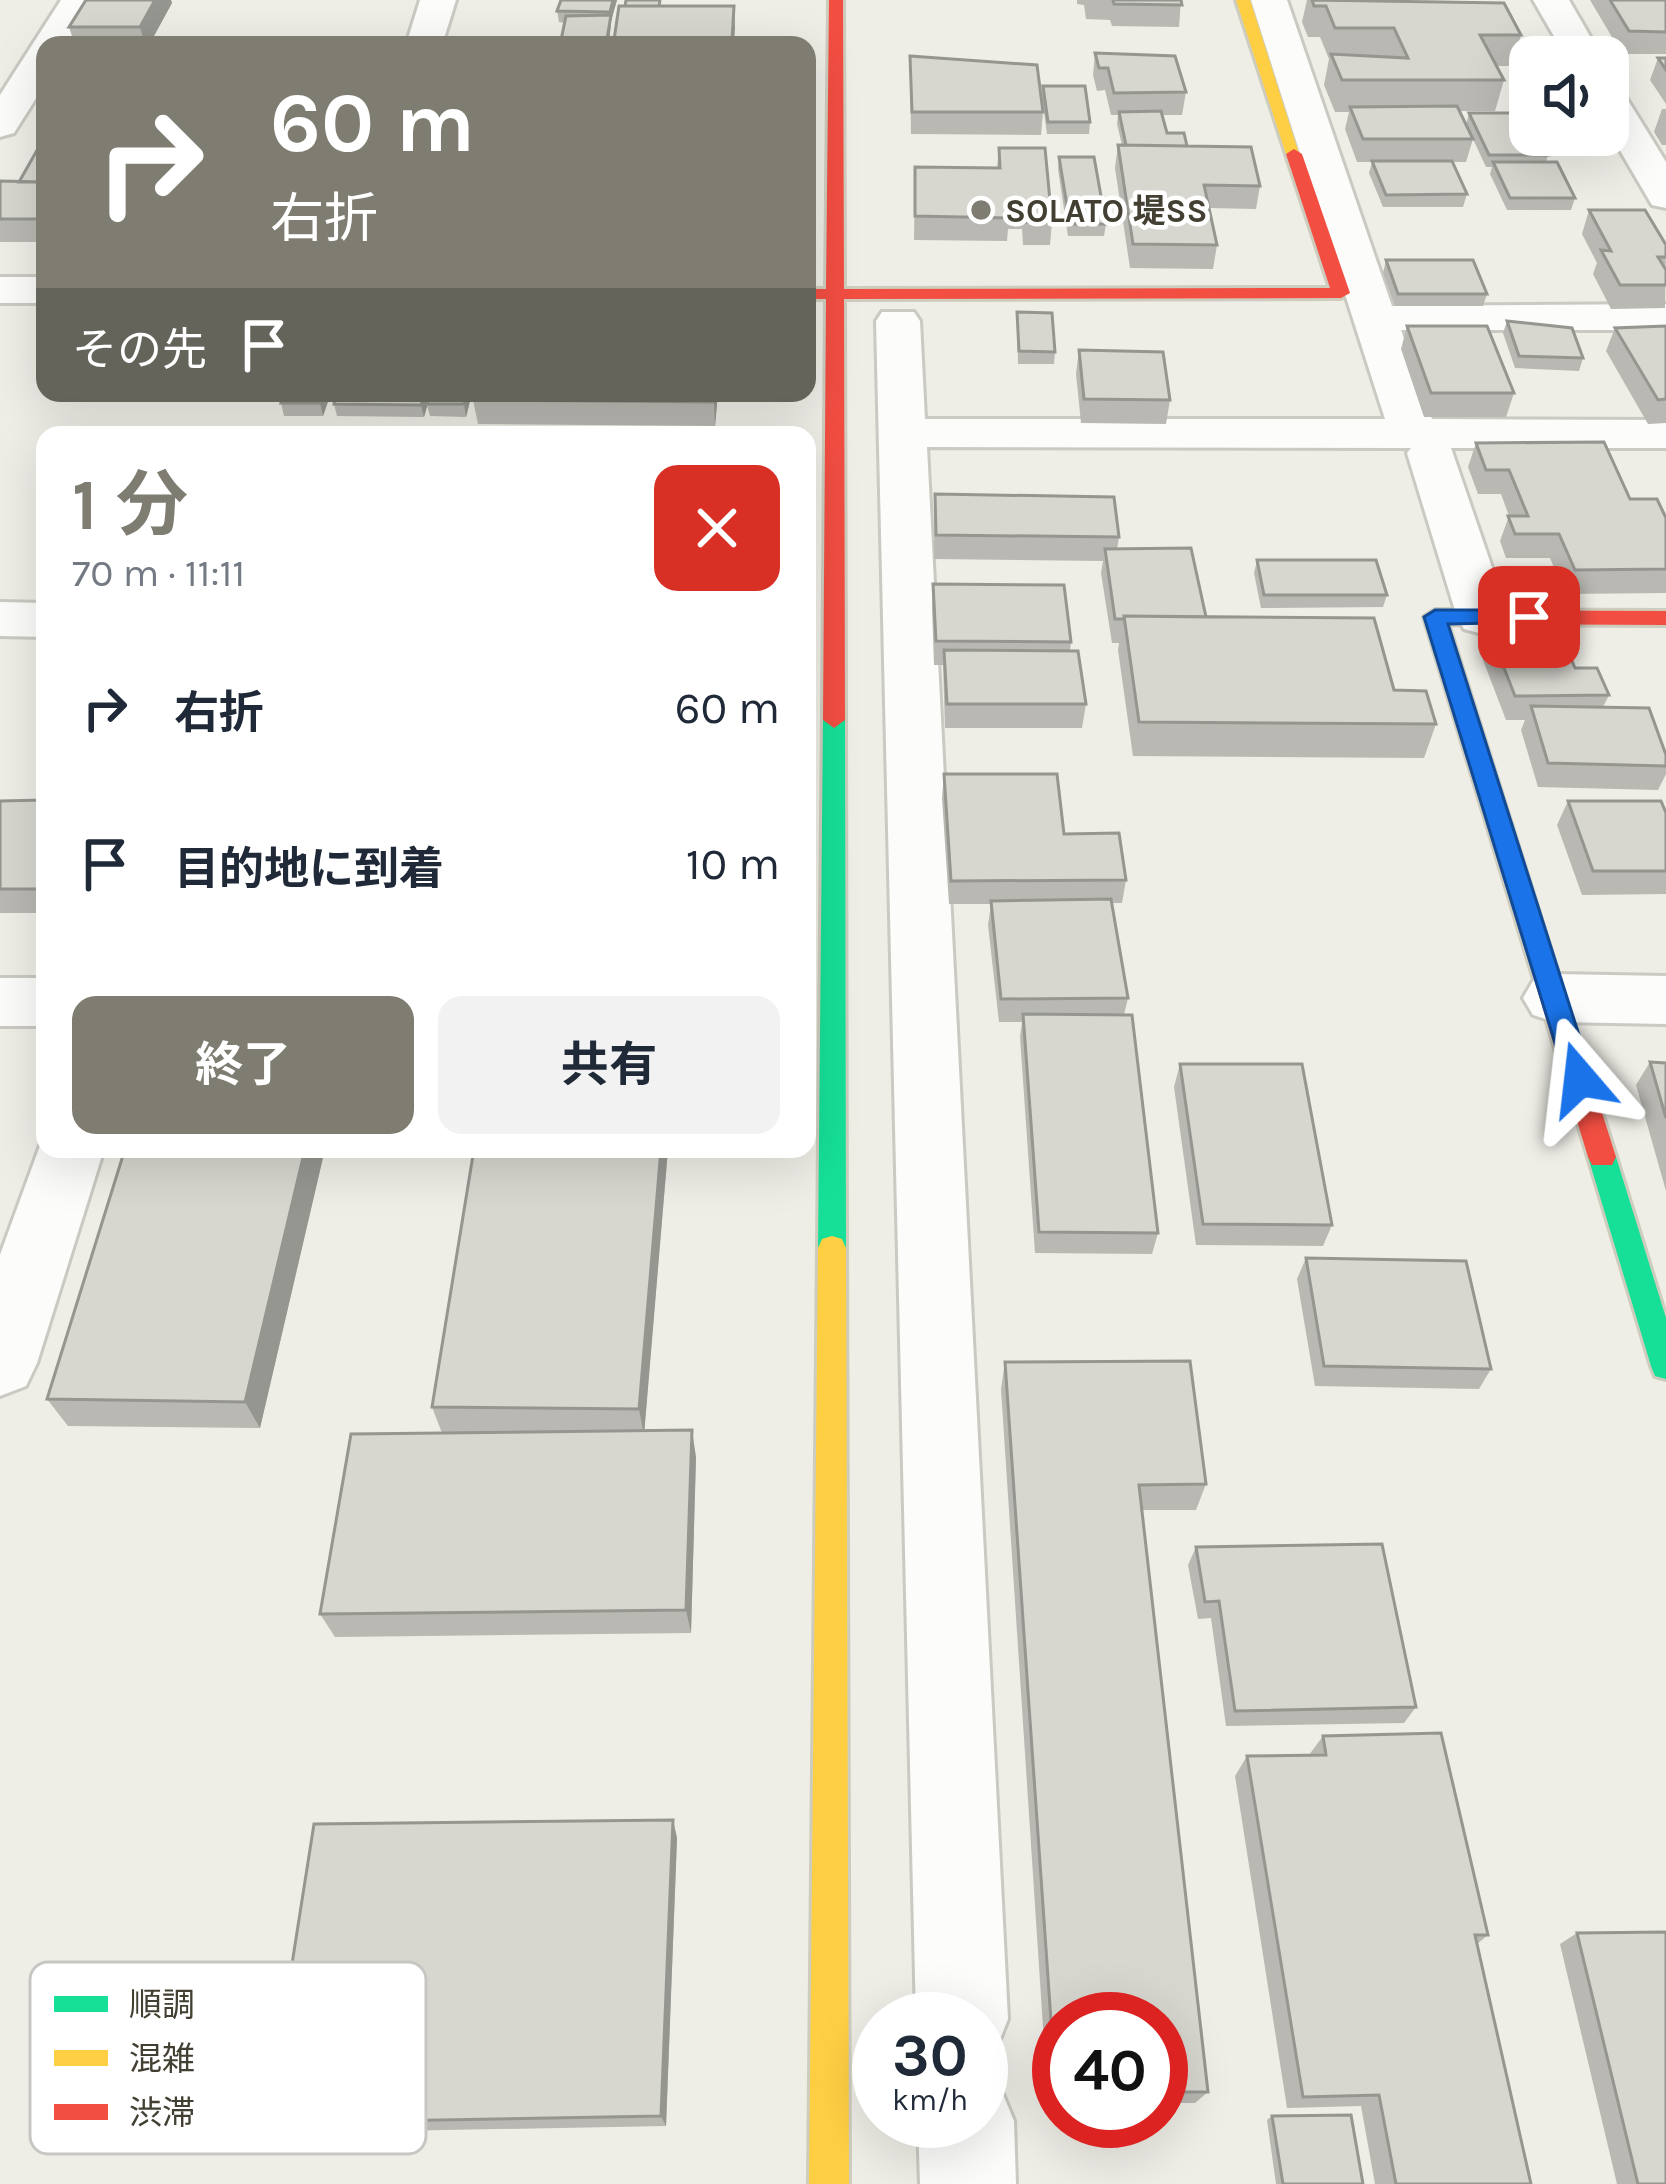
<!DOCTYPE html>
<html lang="ja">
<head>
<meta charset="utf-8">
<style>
	:root { --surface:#fff; --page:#f2f2f3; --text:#1f2937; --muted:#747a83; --accent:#7f7d72 }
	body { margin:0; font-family:Karla,"Noto Sans JP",sans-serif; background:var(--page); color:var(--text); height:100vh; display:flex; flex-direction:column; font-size:45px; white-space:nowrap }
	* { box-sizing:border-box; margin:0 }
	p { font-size:39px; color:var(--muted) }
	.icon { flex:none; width:66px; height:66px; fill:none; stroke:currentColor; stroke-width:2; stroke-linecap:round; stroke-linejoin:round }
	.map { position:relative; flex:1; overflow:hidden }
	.panel { position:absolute; left:36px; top:426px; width:780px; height:732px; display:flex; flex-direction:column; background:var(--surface); border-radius:24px; box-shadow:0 12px 48px #0002 }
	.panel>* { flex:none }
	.top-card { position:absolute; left:36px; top:36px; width:780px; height:366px; border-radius:24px; box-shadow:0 12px 48px #0002; background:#7f7d72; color:#fff; overflow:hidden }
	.buttons { position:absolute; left:1509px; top:36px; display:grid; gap:24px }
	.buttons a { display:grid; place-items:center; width:120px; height:120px; border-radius:24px; background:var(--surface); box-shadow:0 12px 48px #0002; font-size:60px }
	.speed { position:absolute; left:852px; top:1992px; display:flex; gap:24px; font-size:60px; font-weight:700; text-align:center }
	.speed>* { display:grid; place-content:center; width:156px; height:156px; border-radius:50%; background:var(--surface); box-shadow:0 12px 48px #0002; line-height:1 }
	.speed small { font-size:30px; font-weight:400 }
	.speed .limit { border:18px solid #d22; background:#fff; color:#111 }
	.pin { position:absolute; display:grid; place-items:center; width:102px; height:102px; color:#fff; margin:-51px; border-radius:24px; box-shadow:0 6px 18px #0006 }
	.me { position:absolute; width:132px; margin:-66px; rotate:343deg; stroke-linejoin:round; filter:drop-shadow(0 0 9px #0008) }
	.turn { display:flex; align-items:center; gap:42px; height:252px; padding:0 36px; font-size:54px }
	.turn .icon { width:156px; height:156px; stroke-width:2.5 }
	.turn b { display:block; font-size:84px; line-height:102px }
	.then { display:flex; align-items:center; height:114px; padding:0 36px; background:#0003; gap:24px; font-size:45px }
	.round { display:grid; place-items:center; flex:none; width:126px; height:126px; border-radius:24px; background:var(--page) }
	.headline { display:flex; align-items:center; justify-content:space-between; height:204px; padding:0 36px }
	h1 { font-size:72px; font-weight:700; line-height:90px; color:var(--accent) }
	.primary-button { display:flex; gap:24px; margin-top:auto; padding:24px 36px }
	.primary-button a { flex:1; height:138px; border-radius:24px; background:var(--accent); color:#fff; font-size:48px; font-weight:700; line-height:138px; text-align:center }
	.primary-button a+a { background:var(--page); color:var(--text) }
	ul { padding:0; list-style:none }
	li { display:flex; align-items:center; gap:36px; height:156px; padding:0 36px }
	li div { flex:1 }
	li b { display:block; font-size:45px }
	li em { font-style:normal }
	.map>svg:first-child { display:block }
</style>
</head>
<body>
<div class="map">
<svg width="1666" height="2184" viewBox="0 0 1666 2184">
	<rect width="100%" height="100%" fill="#eeede6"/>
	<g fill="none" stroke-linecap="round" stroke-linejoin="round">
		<defs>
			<path id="street" d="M 61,0 L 97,0 L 69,45 L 45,45 L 45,84 L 14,133 L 0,137 L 0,95 Z
				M 420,0 L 456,0 L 442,45 L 406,45 Z
				M 1251,0 L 1287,0 L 1392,306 L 1666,304 L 1666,330 L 1401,330 L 1432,419 L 1666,420 L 1666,448 L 1451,448 L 1509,617 L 1502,629 L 1483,634 L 1464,629 L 1457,617 L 1407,453 L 1411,448 L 927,447 L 1008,2019 L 995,2052 L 981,2057 L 981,2019 L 916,2019 L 876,321 L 882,312 L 914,312 L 920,321 L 925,419 L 1385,419 Z
				M 1533,0 L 1569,0 L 1602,57 L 1566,57 Z
				M 1608,86 L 1621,89 L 1666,162 L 1666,208 L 1652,205 L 1608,130 Z
				M 0,277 L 45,277 L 45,303 L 0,303 Z
				M 0,602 L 45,603 L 45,637 L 0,636 Z
				M 1555,974 L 1666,976 L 1666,1024 L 1555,1022 L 1533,1015 L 1523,998 L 1533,981 Z
				M 0,978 L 45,978 L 45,1026 L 0,1026 Z
				M 45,1132 L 45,1149 L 104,1149 L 37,1363 L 26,1386 L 0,1396 L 0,1255 Z
				M 981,2080 L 1000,2087 L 1014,2121 L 1016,2184 L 920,2184 L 918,2121 L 981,2121 Z"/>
			<path id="fast" d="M 834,712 L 845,720 L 846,1248 L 842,1257 L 832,1260 L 822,1257 L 818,1248 L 823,720 Z
				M 1602,1146 L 1612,1149 L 1616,1157 L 1666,1318 L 1666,1379 L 1655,1376 L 1651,1366 L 1588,1157 L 1592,1149 Z"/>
			<path id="slow" d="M 1236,0 L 1250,0 L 1300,157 L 1286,154 Z
				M 832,1236 L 842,1239 L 846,1248 L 849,2184 L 809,2184 L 818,1248 L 822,1239 Z"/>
			<path id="jam" d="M 829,0 L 843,0 L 844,289 L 1330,288 L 1286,154 L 1294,149 L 1302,154 L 1350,293 L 1341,298 L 844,299 L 845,720 L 834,728 L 823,720 L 826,299 L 807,299 L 807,289 L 826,289 Z
				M 1435,610 L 1666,611 L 1666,625 L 1448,624 L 1616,1157 L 1612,1165 L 1592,1165 L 1588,1157 L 1424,617 Z"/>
		</defs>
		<use href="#street" stroke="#cac9c2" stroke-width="6"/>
		<use href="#fast" stroke="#ceccbd" stroke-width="6"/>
		<use href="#slow" stroke="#ceccbd" stroke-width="6"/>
		<use href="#jam" stroke="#ceccbd" stroke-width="6"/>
		<use href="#street" fill="#fcfcfb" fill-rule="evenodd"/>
		<use href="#fast" fill="#16e098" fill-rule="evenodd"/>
		<use href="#slow" fill="#ffcf43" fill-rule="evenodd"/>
		<use href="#jam" fill="#f24e42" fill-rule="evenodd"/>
	</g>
	<path fill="#b9b8b2" d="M 86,0 L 171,0 L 172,3 L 149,45 L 75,45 L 69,27 Z
		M 561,0 L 617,0 L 611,21 L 609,45 L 560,45 L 565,23 L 559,22 L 557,11 Z
		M 1077,0 L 1181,0 L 1179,27 L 1112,26 L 1110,20 L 1086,19 L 1084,5 L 1077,4 Z
		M 1307,0 L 1388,0 L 1521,35 L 1512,66 L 1497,66 L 1504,80 L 1495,111 L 1460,111 L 1466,125 L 1469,113 L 1548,155 L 1546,162 L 1575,198 L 1571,210 L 1507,210 L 1490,174 L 1492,167 L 1486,167 L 1473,139 L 1466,162 L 1453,162 L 1467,194 L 1463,207 L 1383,207 L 1369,173 L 1372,162 L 1357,162 L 1345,129 L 1349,112 L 1335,112 L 1324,85 L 1329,59 L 1320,37 L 1308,37 L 1302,22 Z
		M 1590,0 L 1666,0 L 1666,54 L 1622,54 Z
		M 662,6 L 734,6 L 734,45 L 614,45 L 614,40 Z
		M 1095,53 L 1186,92 L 1182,115 L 1162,115 L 1167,133 L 1260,186 L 1256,209 L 1209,208 L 1217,245 L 1213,269 L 1130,268 L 1115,168 L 1118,145 L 1122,145 L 1117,124 L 1118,115 L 1111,115 L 1105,90 L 1097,91 L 1093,75 Z
		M 910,56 L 1043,112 L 1041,135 L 911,134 Z
		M 1658,58 L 1666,58 L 1666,104 L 1650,80 Z
		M 1043,86 L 1090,122 L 1089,134 L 1047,134 L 1042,98 Z
		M 1662,109 L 1666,109 L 1666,145 L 1662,145 L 1654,132 Z
		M 45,145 L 45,242 L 0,242 L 0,181 L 19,181 Z
		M 999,148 L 1052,222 L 1050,245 L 1023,245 L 1022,229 L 1008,229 L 1007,241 L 914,240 L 915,167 L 997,168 Z
		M 1059,157 L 1106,224 L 1104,236 L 1068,236 L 1058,169 Z
		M 1589,210 L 1666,245 L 1665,308 L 1611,309 L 1593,274 L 1597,263 L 1582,234 Z
		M 1386,260 L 1487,294 L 1483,306 L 1395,306 L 1383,273 Z
		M 1017,312 L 1055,352 L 1054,364 L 1018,364 Z
		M 1507,321 L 1583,358 L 1579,371 L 1515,368 L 1503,333 Z
		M 1407,326 L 1514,393 L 1506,417 L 1424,417 L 1401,349 Z
		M 1666,326 L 1666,423 L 1648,424 L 1606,351 L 1615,328 Z
		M 1079,350 L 1170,400 L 1166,424 L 1081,423 L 1076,374 Z
		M 331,393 L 323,416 L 284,416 L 281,403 Z
		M 337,393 L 472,393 L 466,417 L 430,416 L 427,405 L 424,417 L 337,416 L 334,404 Z
		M 718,393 L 715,426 L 478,424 L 473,400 Z
		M 1476,443 L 1630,499 L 1666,518 L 1666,593 L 1565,594 L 1550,558 L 1506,558 L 1500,541 L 1509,516 L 1501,494 L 1478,494 L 1468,467 Z
		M 935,494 L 1119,537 L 1117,549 L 1206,617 L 1394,690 L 1436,724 L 1424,758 L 1133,756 L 1118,650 L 1119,643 L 1112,643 L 1101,573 L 1103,561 L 934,559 Z
		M 1257,560 L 1387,595 L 1383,607 L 1261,608 L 1254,573 Z
		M 933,584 L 1071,642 L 1070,651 L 1086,704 L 1082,728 L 945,728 L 943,665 L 934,665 L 932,608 Z
		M 1486,622 L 1575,668 L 1609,695 L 1603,707 L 1666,755 L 1666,774 L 1658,790 L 1538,787 L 1521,730 L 1525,720 L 1506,720 L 1478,647 Z
		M 944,774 L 1064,834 L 1126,880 L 1122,903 L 1112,903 L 1128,998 L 1124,1015 L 1158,1233 L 1152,1254 L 1035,1253 L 1020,1037 L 1022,1022 L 999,1022 L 988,925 L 991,904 L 949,904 L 942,798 Z
		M 45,800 L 45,913 L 0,913 L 0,801 Z
		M 1568,801 L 1666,813 L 1666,894 L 1582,895 L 1557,825 Z
		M 1650,1062 L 1666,1063 L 1666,1191 L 1636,1085 Z
		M 1180,1064 L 1332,1225 L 1323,1246 L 1196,1245 L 1174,1087 Z
		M 125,1149 L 325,1149 L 260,1428 L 68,1426 L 47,1399 Z
		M 668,1149 L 644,1431 L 696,1457 L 691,1633 L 335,1637 L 320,1614 L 442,1433 L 432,1407 Z
		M 1306,1258 L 1491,1369 L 1479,1389 L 1315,1386 L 1297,1279 Z
		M 1005,1362 L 1206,1484 L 1196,1510 L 1142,1510 L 1208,2092 L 1195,2103 L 1161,2103 L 1161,2019 L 1059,2019 L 1059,2103 L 1048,2103 L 1001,1389 Z
		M 1196,1547 L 1416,1707 L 1404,1723 L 1226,1726 L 1211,1618 L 1198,1619 L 1188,1565 Z
		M 1323,1736 L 1488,1935 L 1477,1944 L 1531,2184 L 1375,2184 L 1361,2106 L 1287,2108 L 1235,1776 L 1247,1756 L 1309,1755 Z
		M 673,1820 L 677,1838 L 666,2126 L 286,2133 L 267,2123 Z
		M 1577,1933 L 1666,2184 L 1617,2184 L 1560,1944 Z
		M 1272,2116 L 1363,2184 L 1276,2184 L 1267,2120 Z"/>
	<path fill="#969691" d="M 155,0 L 171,0 L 172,3 L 149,45 L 145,45 L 140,27 Z
		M 613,0 L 617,0 L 611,21 L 609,45 L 606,45 Z
		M 734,6 L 735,28 L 734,45 L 732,45 Z
		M 324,393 L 331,393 L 323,416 L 320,403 Z
		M 425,393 L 431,393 L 424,417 L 421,405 Z
		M 467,393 L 472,393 L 466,417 L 464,404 Z
		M 714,393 L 718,393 L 715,426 L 714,402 Z
		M 305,1149 L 325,1149 L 260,1428 L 245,1402 Z
		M 661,1149 L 668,1149 L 644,1436 L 639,1409 Z
		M 692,1430 L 696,1457 L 691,1633 L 686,1610 Z
		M 673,1820 L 677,1838 L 666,2126 L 661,2116 Z"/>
	<path fill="#d7d6cf" stroke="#969691" stroke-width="3" d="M 86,0 L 155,0 L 140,27 L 69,27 Z
		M 561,0 L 613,0 L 610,12 L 557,11 Z
		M 626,0 L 660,0 L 659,6 L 625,6 Z
		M 1113,0 L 1181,0 L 1182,5 L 1114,4 Z
		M 1312,0 L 1504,3 L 1521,35 L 1480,35 L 1504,80 L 1342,80 L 1331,54 L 1408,58 L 1394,28 L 1335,28 L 1326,6 L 1314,6 Z
		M 1610,0 L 1666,0 L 1666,32 L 1629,31 Z
		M 619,6 L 734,6 L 732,40 L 614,40 Z
		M 611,15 L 606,45 L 560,45 L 566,16 Z
		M 1095,53 L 1175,56 L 1186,92 L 1114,93 L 1108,68 L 1099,68 Z
		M 910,56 L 1037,65 L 1043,112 L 912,112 Z
		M 1658,58 L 1666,58 L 1666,70 Z
		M 1043,86 L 1085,86 L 1090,122 L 1048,122 Z
		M 1457,106 L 1473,139 L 1363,139 L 1350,107 Z
		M 1161,111 L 1167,133 L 1184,133 L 1187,146 L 1126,145 L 1119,112 Z
		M 1469,113 L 1527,113 L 1530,118 L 1530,135 L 1538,135 L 1548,155 L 1489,155 Z
		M 40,145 L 45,145 L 45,182 L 19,182 Z
		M 1118,145 L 1251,147 L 1260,186 L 1204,185 L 1217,245 L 1133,244 Z
		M 999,148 L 1045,148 L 1052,222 L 1025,222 L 1024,206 L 1009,206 L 1009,218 L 915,216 L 915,167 L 1000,168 Z
		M 1059,157 L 1094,157 L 1106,224 L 1070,224 Z
		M 1372,161 L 1452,161 L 1467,194 L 1386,195 Z
		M 1493,162 L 1557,162 L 1575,198 L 1510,198 Z
		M 0,181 L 45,182 L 45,219 L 0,219 Z
		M 1589,210 L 1645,210 L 1666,245 L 1666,257 L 1658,257 L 1666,270 L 1666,285 L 1620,285 L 1601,250 L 1611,251 Z
		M 1386,260 L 1473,260 L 1487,294 L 1398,294 Z
		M 1017,312 L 1052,313 L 1055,352 L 1019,351 Z
		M 1507,321 L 1572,328 L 1583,358 L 1519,356 Z
		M 1407,326 L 1487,326 L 1514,393 L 1431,393 Z
		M 1666,326 L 1666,399 L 1658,400 L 1615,328 Z
		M 1079,350 L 1163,352 L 1170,400 L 1084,399 Z
		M 284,393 L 324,393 L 320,403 L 281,403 Z
		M 337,393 L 425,393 L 421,405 L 334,404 Z
		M 430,393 L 467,393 L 464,404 L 427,404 Z
		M 475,393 L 714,393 L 714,402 L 473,400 Z
		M 1604,442 L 1630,499 L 1657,499 L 1666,518 L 1666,569 L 1575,570 L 1559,534 L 1515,534 L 1508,516 L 1528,516 L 1509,470 L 1486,470 L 1476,443 Z
		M 935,494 L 1114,497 L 1119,537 L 936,535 Z
		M 1191,548 L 1206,617 L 1124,616 L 1124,619 L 1115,619 L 1105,549 Z
		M 1257,560 L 1376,560 L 1387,595 L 1264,595 Z
		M 933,584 L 1064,585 L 1071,642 L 936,641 Z
		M 1124,616 L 1374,618 L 1394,690 L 1426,691 L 1436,724 L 1139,722 Z
		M 1486,622 L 1555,622 L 1575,668 L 1597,668 L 1609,695 L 1515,696 Z
		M 944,650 L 1078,651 L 1086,704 L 947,704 Z
		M 1531,706 L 1649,708 L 1666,755 L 1666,766 L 1548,763 Z
		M 944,774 L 1057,774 L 1064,834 L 1119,833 L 1126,880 L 951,881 Z
		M 45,800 L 45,889 L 0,889 L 0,801 Z
		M 1568,801 L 1661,801 L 1666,813 L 1666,871 L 1593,871 Z
		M 1111,899 L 1128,998 L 1001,999 L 991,901 Z
		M 1023,1014 L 1132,1015 L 1158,1233 L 1039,1232 Z
		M 1650,1062 L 1666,1063 L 1666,1118 Z
		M 1180,1064 L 1302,1064 L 1332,1225 L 1203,1224 Z
		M 125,1149 L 305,1149 L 245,1402 L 47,1399 Z
		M 474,1149 L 661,1149 L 639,1409 L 432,1407 Z
		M 1306,1258 L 1466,1261 L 1491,1369 L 1324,1366 Z
		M 1190,1361 L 1206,1484 L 1139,1485 L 1208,2092 L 1161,2092 L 1161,2019 L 1059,2019 L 1059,2092 L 1056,2092 L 1005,1362 Z
		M 692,1430 L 686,1610 L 320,1614 L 351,1434 Z
		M 1382,1544 L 1416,1707 L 1235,1711 L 1219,1601 L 1205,1602 L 1196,1547 Z
		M 1441,1733 L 1488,1935 L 1475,1935 L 1531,2184 L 1396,2184 L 1379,2095 L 1303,2097 L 1247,1756 L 1326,1755 L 1323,1736 Z
		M 673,1820 L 661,2116 L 267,2123 L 314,1824 Z
		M 1666,1932 L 1666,2184 L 1638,2184 L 1577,1933 Z
		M 1351,2115 L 1363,2184 L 1283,2184 L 1272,2116 Z"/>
	<path fill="#1a73e8" stroke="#114b97" stroke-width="3" d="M 1529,610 L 1540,617 L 1537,622 L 1448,624 L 1593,1079 L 1580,1090 L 1566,1079 L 1424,617 L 1435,610 Z"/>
	<circle fill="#7f7d72" stroke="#fff" stroke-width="4.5" cx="981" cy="210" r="12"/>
	<g text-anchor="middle" stroke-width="9" stroke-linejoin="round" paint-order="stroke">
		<g font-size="33" font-weight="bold" fill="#434033" stroke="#fff" text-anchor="start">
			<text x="1005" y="222">SOLATO 堤SS</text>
		</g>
	</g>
	<rect x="30" y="1962" width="396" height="192" rx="18" fill="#fff" stroke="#c7c6c2" stroke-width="3"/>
	<rect x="54" y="1996" width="54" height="16" fill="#16e098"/>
	<rect x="54" y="2050" width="54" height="16" fill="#ffcf43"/>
	<rect x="54" y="2104" width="54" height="16" fill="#f24e42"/>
	<g font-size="33" fill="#434033">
		<text x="129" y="2016">順調</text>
		<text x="129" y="2070">混雑</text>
		<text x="129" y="2124">渋滞</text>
	</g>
</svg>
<div class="buttons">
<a><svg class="icon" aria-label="sound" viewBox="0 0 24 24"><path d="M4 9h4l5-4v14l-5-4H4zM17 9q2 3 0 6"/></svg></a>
</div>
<div class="speed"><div>30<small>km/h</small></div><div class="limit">40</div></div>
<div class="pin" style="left:1529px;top:617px;background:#d93025"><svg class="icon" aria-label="arrive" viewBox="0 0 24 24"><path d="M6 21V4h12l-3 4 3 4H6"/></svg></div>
<svg class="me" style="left:1580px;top:1079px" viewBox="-20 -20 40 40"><path d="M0-17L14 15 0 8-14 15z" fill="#1a73e8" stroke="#fff" stroke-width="4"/></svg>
<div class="top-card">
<div class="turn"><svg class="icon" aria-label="right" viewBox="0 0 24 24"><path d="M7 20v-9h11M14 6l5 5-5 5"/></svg><div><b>60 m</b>右折</div></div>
<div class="then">その先<svg class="icon" aria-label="arrive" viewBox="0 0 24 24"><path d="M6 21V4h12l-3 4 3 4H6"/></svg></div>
</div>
<section class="panel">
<div class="headline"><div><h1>1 分</h1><p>70 m · 11:11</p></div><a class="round" style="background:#d93025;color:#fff"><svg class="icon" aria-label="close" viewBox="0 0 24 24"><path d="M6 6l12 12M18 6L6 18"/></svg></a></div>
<ul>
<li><svg class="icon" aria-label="right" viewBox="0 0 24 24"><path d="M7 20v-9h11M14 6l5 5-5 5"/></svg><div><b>右折</b></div><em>60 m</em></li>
<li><svg class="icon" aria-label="arrive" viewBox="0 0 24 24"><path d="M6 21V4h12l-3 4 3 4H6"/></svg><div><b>目的地に到着</b></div><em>10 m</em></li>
</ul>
<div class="primary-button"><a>終了</a><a>共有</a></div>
</section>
</div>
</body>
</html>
